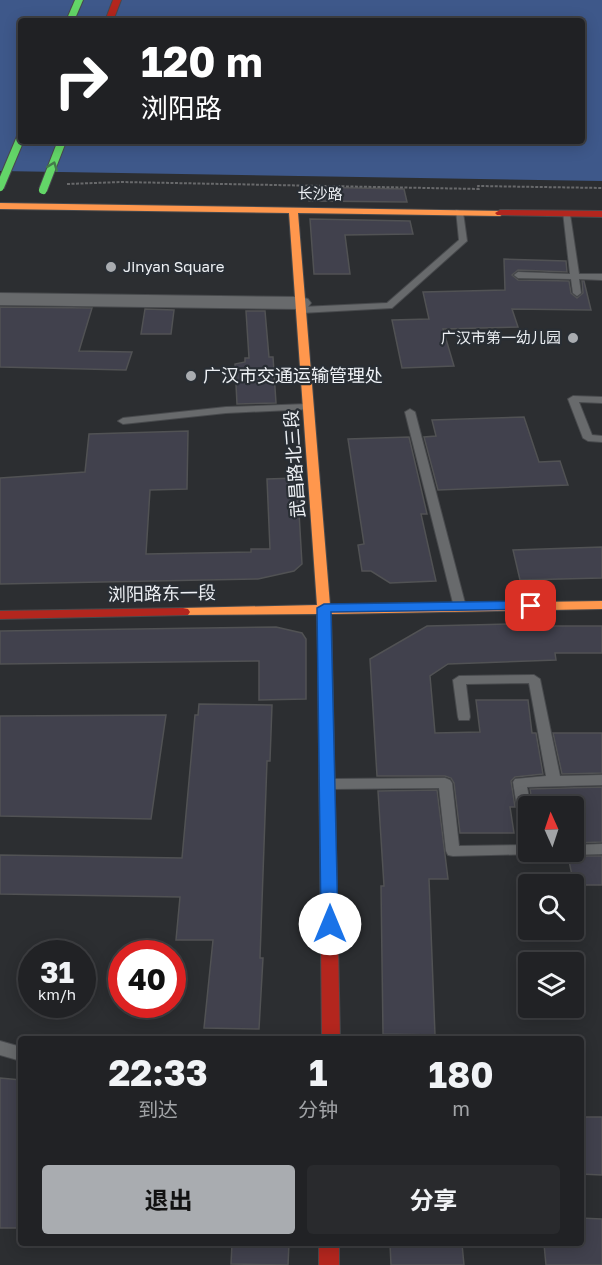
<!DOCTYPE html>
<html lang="zh">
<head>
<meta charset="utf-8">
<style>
	:root { --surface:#212225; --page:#292a2d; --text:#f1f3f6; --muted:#a2a4a7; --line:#3e3f42; --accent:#a9acb0 }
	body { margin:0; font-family:"Golos Text","Noto Sans SC",sans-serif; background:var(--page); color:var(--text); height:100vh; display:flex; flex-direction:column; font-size:22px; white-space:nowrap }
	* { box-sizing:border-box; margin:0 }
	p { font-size:20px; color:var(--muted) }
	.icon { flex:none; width:33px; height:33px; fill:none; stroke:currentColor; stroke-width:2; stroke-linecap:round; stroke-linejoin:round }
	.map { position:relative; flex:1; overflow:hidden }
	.drawer { position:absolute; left:18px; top:1036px; width:566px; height:210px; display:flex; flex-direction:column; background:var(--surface); border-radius:6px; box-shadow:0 3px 15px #0003,0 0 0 2px var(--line) }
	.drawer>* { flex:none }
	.hud { position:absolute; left:18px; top:18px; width:567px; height:126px; border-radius:6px; box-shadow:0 3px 15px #0003,0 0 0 2px var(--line); background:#202124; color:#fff; overflow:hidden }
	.needle { width:39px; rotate:357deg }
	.controls { position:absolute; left:518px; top:796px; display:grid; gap:12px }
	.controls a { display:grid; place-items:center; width:66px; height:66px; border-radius:6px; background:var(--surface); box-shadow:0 3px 15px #0003,0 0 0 2px var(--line); font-size:30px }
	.speed { position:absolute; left:18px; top:940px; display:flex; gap:12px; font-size:30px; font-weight:700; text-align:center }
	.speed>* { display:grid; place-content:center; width:78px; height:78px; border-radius:50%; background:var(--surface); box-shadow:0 3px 15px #0003,0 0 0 2px var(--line); line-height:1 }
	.speed small { font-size:15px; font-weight:400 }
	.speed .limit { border:9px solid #d22; background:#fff; color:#111 }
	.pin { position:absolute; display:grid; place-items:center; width:51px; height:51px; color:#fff; margin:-26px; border-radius:12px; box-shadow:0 3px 9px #0006 }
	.me { position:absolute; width:66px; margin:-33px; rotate:0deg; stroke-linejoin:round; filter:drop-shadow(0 0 4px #0008) }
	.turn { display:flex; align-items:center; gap:21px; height:126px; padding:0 24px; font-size:27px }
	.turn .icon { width:78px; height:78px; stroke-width:2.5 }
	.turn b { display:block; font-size:42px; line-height:51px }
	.eta { display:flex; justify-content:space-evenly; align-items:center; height:102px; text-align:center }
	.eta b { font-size:36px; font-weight:700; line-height:42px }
	.button { display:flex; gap:12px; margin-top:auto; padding:12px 24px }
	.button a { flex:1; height:69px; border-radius:6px; background:var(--accent); color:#111; font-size:24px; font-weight:700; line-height:69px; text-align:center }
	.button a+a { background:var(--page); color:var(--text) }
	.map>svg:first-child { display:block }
</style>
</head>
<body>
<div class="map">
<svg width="602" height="1265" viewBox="0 0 602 1265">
	<rect width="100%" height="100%" fill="#2c2e31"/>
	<path fill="#3e588a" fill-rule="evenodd" d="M 0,0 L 602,0 L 602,181 L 0,171 ZM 21,21 L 582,21 L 582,141 L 21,141 Z"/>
	<path fill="#41414d" stroke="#515254" stroke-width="1.5" d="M 308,187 L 404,189 L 407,202 L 309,201 Z
		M 310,219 L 410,221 L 413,234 L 345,235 L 350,274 L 314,274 Z
		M 504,259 L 566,261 L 567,272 L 518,270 L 512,275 L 518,280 L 569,281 L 571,293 L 577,298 L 583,293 L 582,281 L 584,281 L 591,310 L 512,309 L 518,327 L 443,329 L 454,366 L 402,368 L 392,320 L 429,319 L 423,292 L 505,290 Z
		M 0,307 L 92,308 L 79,351 L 132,352 L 126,370 L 0,367 Z
		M 145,309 L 174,310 L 171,334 L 141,334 Z
		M 246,311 L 265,311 L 269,357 L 273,357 L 276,403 L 237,404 L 235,364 L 245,362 L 245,358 L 249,358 Z
		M 524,417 L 539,462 L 560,461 L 568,485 L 438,490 L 424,437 L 436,436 L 432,420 Z
		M 188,431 L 187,489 L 150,490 L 146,554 L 251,552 L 251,549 L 270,549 L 267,479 L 297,478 L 302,564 L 294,571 L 258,579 L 0,584 L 0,478 L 85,472 L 89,434 Z
		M 409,437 L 427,514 L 421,514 L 436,581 L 390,583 L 371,571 L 362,571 L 358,545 L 364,544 L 348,439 Z
		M 602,547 L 602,578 L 520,580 L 513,550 Z
		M 549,623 L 549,626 L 602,626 L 602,653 L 555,653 L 556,660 L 448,664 L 430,676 L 435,733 L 480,732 L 476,700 L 528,700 L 532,733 L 536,733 L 543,774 L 515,777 L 511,781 L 515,807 L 510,807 L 514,833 L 460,833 L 454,783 L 451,778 L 445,776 L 377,776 L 370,659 L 427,626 Z
		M 276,627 L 302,633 L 306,639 L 306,699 L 259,700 L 259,661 L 0,664 L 0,631 Z
		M 199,704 L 272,705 L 270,761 L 267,761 L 260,958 L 263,958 L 259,1029 L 204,1028 L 213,940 L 176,940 L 180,897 L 0,894 L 0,855 L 182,858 L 195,715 L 198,715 Z
		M 166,715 L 151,819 L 0,816 L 0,716 Z
		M 553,733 L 602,733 L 602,773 L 562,774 Z
		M 602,787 L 602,842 L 573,843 L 573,807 L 533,807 L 530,789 Z
		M 437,790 L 448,879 L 429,879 L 435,1035 L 383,1034 L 381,886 L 384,886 L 378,791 Z
		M 568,856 L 602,856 L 602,885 L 574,885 Z
		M 0,1078 L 21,1080 L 21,1228 L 0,1228 Z
		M 580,1117 L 602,1117 L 602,1175 L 580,1174 Z
		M 580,1218 L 602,1219 L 602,1265 L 546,1265 L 544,1244 L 580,1244 Z
		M 232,1244 L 289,1244 L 288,1265 L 231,1264 Z
		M 390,1244 L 462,1244 L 464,1265 L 391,1265 Z"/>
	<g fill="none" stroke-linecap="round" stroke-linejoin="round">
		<defs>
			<path id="lane" d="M 456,210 L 463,212 L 467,241 L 392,308 L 301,313 L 296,310 L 301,307 L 387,303 L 459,240 Z
				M 563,212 L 570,214 L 579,274 L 602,274 L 602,280 L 579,279 L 581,293 L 577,296 L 573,293 L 571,279 L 518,278 L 514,275 L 518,272 L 570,274 Z
				M 573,396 L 602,397 L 602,403 L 579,402 L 592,435 L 602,436 L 602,442 L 588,441 L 583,438 L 568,399 Z
				M 308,404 L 312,405 L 312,409 L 226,413 L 123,424 L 118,421 L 123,418 L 226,407 Z
				M 410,409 L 415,412 L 466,607 L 460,611 L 454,607 L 405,412 Z
				M 534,675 L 540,679 L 560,776 L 602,775 L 602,785 L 527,787 L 531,807 L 528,807 L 528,837 L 523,836 L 521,832 L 513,782 L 515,779 L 546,776 L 529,683 L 466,684 L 470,717 L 469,720 L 459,720 L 458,717 L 453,680 L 459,676 Z
				M 445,778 L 450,780 L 452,783 L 459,846 L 528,845 L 528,852 L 534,852 L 533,854 L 453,856 L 448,855 L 446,851 L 439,788 L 330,789 L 325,787 L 323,784 L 325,781 L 330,779 Z
				M 602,844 L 602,854 L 573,855 L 567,852 L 573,852 L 573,845 Z
				M 0,1041 L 21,1047 L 21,1061 L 0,1055 Z"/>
			<path id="street" d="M 0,293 L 301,297 L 308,299 L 311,303 L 308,307 L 301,309 L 0,305 Z"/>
			<path id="fast" d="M 75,0 L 83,0 L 74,21 L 66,21 Z"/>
			<path id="slow" d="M 0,203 L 503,211 L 505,213 L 500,216 L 298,213 L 330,605 L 602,601 L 602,609 L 331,614 L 332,656 L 325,661 L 318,656 L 317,614 L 178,615 L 176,612 L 178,609 L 183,608 L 317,605 L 289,213 L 0,209 Z"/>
			<path id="jam" d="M 113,0 L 121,0 L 113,21 L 105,21 Z
				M 500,210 L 602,211 L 602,217 L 497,215 L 495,213 Z
				M 183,608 L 188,609 L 190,612 L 188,615 L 0,619 L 0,611 Z
				M 325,651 L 332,656 L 340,1040 L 322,1040 L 318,656 Z
				M 319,1244 L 339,1244 L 339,1265 L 319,1265 Z"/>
		</defs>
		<use href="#lane" stroke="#484a4d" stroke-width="2"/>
		<use href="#street" stroke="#484a4d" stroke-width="2"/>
		<use href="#fast" stroke="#484a4d" stroke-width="2"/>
		<use href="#slow" stroke="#484a4d" stroke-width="2"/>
		<use href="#jam" stroke="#484a4d" stroke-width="2"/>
		<path stroke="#68696b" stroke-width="2" stroke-dasharray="3 1.5" stroke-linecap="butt" d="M 67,184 L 122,182 L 479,189 L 478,186 L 602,188"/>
		<use href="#lane" fill="#686a6c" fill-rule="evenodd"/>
		<use href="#street" fill="#686a6c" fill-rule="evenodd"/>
		<use href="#fast" fill="#63d668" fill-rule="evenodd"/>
		<use href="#slow" fill="#ff974d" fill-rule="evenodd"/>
		<use href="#jam" fill="#b3261e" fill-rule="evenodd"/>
		<defs>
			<path id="fast-bridge" d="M 0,187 L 21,137
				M 43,190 L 62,141"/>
		</defs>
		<use href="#fast-bridge" stroke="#484a4d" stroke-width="10" stroke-linecap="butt"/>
		<use href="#fast-bridge" stroke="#63d668" stroke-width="8"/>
	</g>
	<defs><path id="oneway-chevron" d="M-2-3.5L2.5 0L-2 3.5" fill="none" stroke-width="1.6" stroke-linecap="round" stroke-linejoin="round" transform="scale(1.5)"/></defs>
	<use stroke="#437a4b" href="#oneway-chevron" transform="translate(53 166) rotate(-69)"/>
	<path fill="#1a73e8" stroke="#114b97" stroke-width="1.5" d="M 531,601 L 536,603 L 538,606 L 536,609 L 331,612 L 338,924 L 335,928 L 330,930 L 324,928 L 321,924 L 317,608 L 324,604 Z"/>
	<g fill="#a9acb0" stroke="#292e34" stroke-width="2">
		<circle cx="111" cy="267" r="6"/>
		<circle cx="573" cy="338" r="6"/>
		<circle cx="191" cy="376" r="6"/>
	</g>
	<g text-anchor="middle" stroke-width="4.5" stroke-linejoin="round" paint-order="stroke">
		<g font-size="15" fill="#edf0f4" stroke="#292e34">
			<text transform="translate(320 194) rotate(1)" y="5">长沙路</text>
		</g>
		<g font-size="15" fill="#edf0f4" stroke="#292e34" text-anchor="start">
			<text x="123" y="272">Jinyan Square</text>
			<text x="561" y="343" text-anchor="end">广汉市第一幼儿园</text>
		</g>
		<g font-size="18" fill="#edf0f4" stroke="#292e34" text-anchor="start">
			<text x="203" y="382">广汉市交通运输管理处</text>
		</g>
		<g font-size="18" fill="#edf0f4" stroke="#292e34">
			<text transform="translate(295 464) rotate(-94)" y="6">武昌路北三段</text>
			<text transform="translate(162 594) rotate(-1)" y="6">浏阳路东一段</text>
		</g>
	</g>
</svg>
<div class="controls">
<a><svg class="needle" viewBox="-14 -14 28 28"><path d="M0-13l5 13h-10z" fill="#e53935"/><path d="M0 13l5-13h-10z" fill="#a2a4a7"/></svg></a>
<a><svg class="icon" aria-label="search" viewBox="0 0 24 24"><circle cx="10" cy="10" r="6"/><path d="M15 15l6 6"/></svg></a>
<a><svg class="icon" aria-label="layers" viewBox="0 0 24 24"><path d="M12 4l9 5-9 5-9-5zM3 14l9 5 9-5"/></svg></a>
</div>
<div class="speed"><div>31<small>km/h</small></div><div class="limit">40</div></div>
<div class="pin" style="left:531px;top:606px;background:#d93025"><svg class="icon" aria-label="arrive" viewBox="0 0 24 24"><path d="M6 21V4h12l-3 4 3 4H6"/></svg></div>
<svg class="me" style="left:330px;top:924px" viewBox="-20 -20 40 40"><circle r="19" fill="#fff"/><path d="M0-13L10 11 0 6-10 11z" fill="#1a73e8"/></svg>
<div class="hud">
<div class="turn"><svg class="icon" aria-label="right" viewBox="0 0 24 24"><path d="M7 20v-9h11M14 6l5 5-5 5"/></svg><div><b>120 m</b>浏阳路</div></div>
</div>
<section class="drawer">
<div class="eta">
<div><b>22:33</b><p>到达</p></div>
<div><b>1</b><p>分钟</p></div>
<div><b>180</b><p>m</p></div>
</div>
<div class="button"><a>退出</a><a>分享</a></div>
</section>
</div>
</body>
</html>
